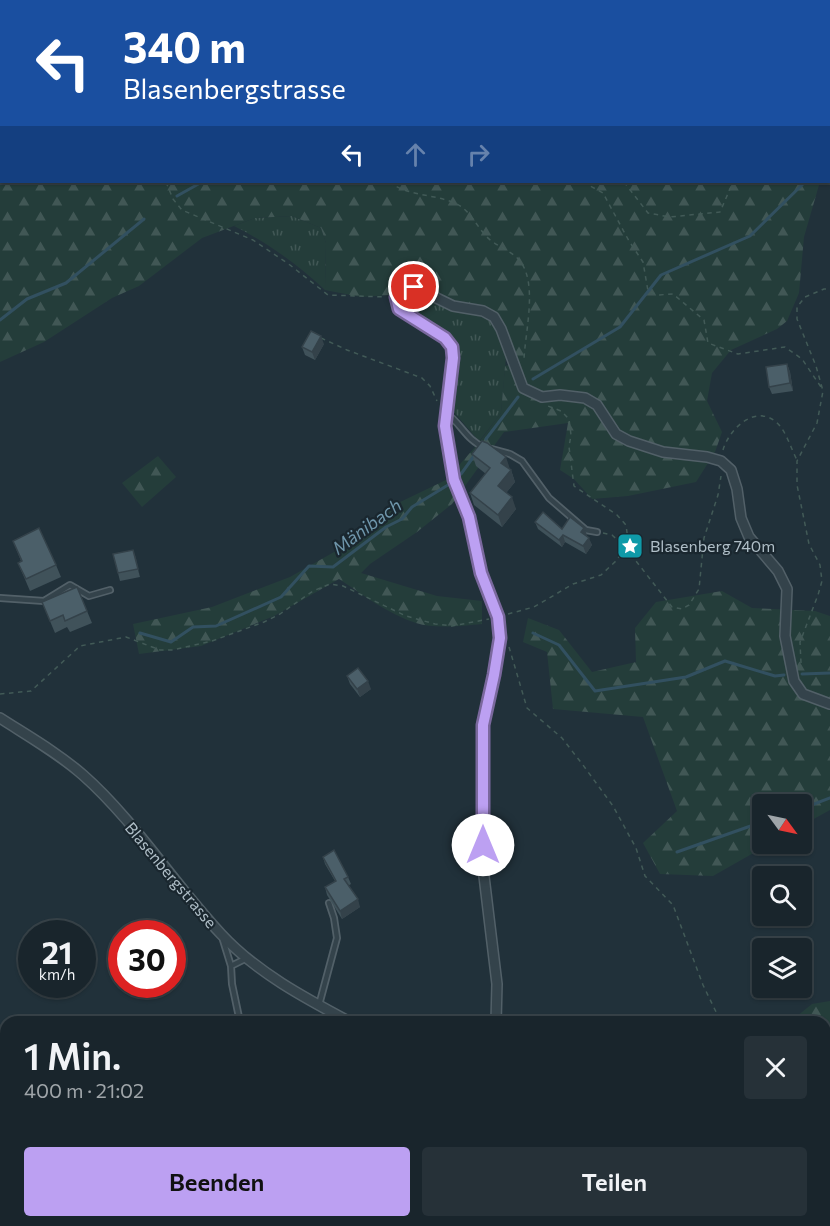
<!DOCTYPE html>
<html lang="de">
<head>
<meta charset="utf-8">
<style>
	:root { --surface:#19252c; --page:#263138; --text:#f1f3f6; --muted:#9fa5a9; --line:#374248; --accent:#bca0f2 }
	body { margin:0; font-family:Commissioner,sans-serif; background:var(--page); color:var(--text); height:100vh; display:flex; flex-direction:column; font-size:22px; white-space:nowrap }
	* { box-sizing:border-box; margin:0 }
	p { font-size:20px; color:var(--muted) }
	.icon { flex:none; width:33px; height:33px; fill:none; stroke:currentColor; stroke-width:2; stroke-linecap:round; stroke-linejoin:round }
	.map { position:relative; flex:1; overflow:hidden }
	.panel { position:absolute; left:0px; top:1016px; width:831px; height:212px; display:flex; flex-direction:column; background:var(--surface); border-radius:18px 18px 0 0; box-shadow:0 2px 4px #0004,0 0 0 2px var(--line) }
	.panel>* { flex:none }
	.guide { position:absolute; left:0px; top:0px; width:831px; height:183px; box-shadow:0 2px 4px #0004,0 0 0 2px var(--line); background:#1a4fa0; color:#fff; overflow:hidden }
	.needle { width:39px; rotate:123deg }
	.fabs { position:absolute; left:752px; top:794px; display:grid; gap:12px }
	.fabs a { display:grid; place-items:center; width:60px; height:60px; border-radius:6px; background:var(--surface); box-shadow:0 2px 4px #0004,0 0 0 2px var(--line); font-size:30px }
	.speed { position:absolute; left:18px; top:920px; display:flex; gap:12px; font-size:30px; font-weight:700; text-align:center }
	.speed>* { display:grid; place-content:center; width:78px; height:78px; border-radius:50%; background:var(--surface); box-shadow:0 2px 4px #0004,0 0 0 2px var(--line); line-height:1 }
	.speed small { font-size:15px; font-weight:400 }
	.speed .limit { border:9px solid #d22; background:#fff; color:#111 }
	.pin { position:absolute; display:grid; place-items:center; width:51px; height:51px; color:#fff; margin:-26px; border:3px solid #fff; border-radius:50%; box-shadow:0 2px 6px #0007 }
	.me { position:absolute; width:66px; margin:-33px; rotate:0deg; stroke-linejoin:round; filter:drop-shadow(0 0 4px #0008) }
	.turn { display:flex; align-items:center; gap:21px; height:126px; padding:0 24px; font-size:27px }
	.turn .icon { width:78px; height:78px; stroke-width:2.5 }
	.turn b { display:block; font-size:42px; line-height:51px }
	.lanes { display:flex; align-items:center; height:57px; padding:0 24px; background:#0003; justify-content:center; gap:30px; direction:ltr }
	.lanes .off { opacity:.35 }
	.round { display:grid; place-items:center; flex:none; width:63px; height:63px; border-radius:6px; background:var(--page) }
	.head { display:flex; align-items:center; justify-content:space-between; height:102px; padding:0 24px }
	h1 { font-size:36px; font-weight:600; line-height:45px }
	.action { display:flex; gap:12px; margin-top:auto; padding:12px 24px }
	.action a { flex:1; height:69px; border-radius:6px; background:var(--accent); color:#111; font-size:24px; font-weight:600; line-height:69px; text-align:center }
	.action a+a { background:var(--page); color:var(--text) }
	.map>svg:first-child { display:block }
</style>
</head>
<body>
<div class="map">
<svg width="830" height="1226" viewBox="0 0 830 1226">
	<defs>
		<pattern id="grass-tufts" width="24" height="20" patternUnits="userSpaceOnUse" patternTransform="scale(1.5)"><rect width="24" height="20" fill="#243d3a"/><path d="M3 7l-1-3M5 7V3M7 7l1-3M15 17l-1-3M17 17v-4M19 17l1-3" fill="none" stroke="#415755"/></pattern>
		<pattern id="forest-firs" width="22" height="20" patternUnits="userSpaceOnUse" patternTransform="scale(1.5)"><rect width="22" height="20" fill="#243d3a"/><path d="M5 1l3.5 6h-7zM16 11l3.5 6h-7z" fill="#415755"/></pattern>
	</defs>
	<rect width="100%" height="100%" fill="#21313a"/>
	<path fill="url(#grass-tufts)" d="M 292,216 L 321,228 L 326,243 L 325,290 C 297,264 268,243 234,226 L 255,218 Z
		M 416,293 L 433,301 L 487,319 L 498,327 L 506,357 L 501,413 L 480,440 L 477,439 L 453,411 L 450,400 L 458,356 L 457,346 L 447,333 L 413,315 L 403,305 L 404,295 Z"/>
	<path fill="url(#forest-firs)" d="M 0,0 L 796,0 L 2,2 L 2,182 L 825,182 L 819,185 L 804,237 L 799,293 L 787,321 L 777,329 L 731,350 L 712,373 L 707,401 L 722,432 L 715,452 L 696,482 L 628,496 L 592,499 L 574,479 L 560,470 L 568,423 L 504,432 L 452,504 L 417,532 L 370,564 L 361,573 L 437,596 L 482,601 L 482,624 C 463,626 434,629 416,623 C 388,614 363,595 339,579 L 274,616 L 201,646 L 139,654 L 133,624 L 212,607 L 290,577 L 357,539 L 396,504 L 446,480 L 476,446 L 501,413 L 505,366 L 516,362 L 500,316 L 452,302 L 405,284 L 390,295 L 361,297 L 325,290 L 326,243 L 321,228 L 292,216 L 255,218 L 202,238 L 139,286 L 112,298 L 44,342 L 0,362 Z
		M 158,456 L 176,477 L 142,507 L 122,483 Z
		M 722,591 L 752,608 L 815,611 L 830,616 L 830,810 L 801,826 L 801,804 L 762,804 L 762,843 L 771,843 L 713,876 L 660,874 L 643,843 L 677,811 L 643,717 L 553,709 L 547,652 L 523,642 L 528,618 L 559,630 L 592,672 L 636,662 L 635,628 L 656,602 Z
		M 830,1001 L 830,1157 L 825,1150 L 825,1022 L 791,1021 L 812,1004 Z"/>
	<g fill="none" stroke-linecap="round" stroke-linejoin="round">
		<path stroke="#325060" stroke-width="3" d="M 495,2 L 499,0
			M 830,153 L 830,152
			M 177,196 L 202,182
			M 0,320 L 27,299 L 66,283 L 144,219
			M 533,379 L 620,327 L 661,275 L 750,236 L 805,182
			M 486,439 L 518,397
			M 461,474 L 474,456
			M 140,633 L 171,642 L 193,627 L 216,626 L 281,597 L 309,566 L 333,567 L 386,527 L 402,519 L 412,507 L 448,485
			M 533,633 L 559,645 L 595,691 L 686,677 L 725,661 L 775,676 L 784,675
			M 802,674 L 830,673
			M 801,809 L 830,798
			M 677,852 L 762,822
			M 825,1034 L 830,1031"/>
		<defs>
			<path id="lane" d="M 446,413 C 460,422 467,441 484,447
				M 492,449 L 510,454 L 522,461 L 549,498 L 586,530 L 597,532
				M 0,598 L 44,601 L 70,585 L 89,596 L 110,590
				M 223,940 L 231,966
				M 319,1005 L 337,938 L 334,918 L 329,903
				M 240,1022 L 232,984 L 231,966 L 247,958
				M 292,1221 L 294,1226"/>
			<path id="street" d="M 0,718 C 28,736 58,753 83,775 C 134,820 174,884 221,934 C 256,972 305,998 350,1022
				M 496,1022 L 497,984 L 483,868 L 483,725 L 494,675 L 500,638 L 498,617 L 481,573 L 469,517 L 454,480 L 445,427 L 453,358 L 452,347 L 445,338 L 399,309 L 396,297 L 404,288 L 414,287 L 453,306 L 483,311 L 494,317 L 501,329 L 523,388 L 542,397 L 560,395 L 585,398 L 597,405 L 616,434 L 629,441 L 663,452 L 707,457 L 721,461 L 731,470 L 737,489 L 741,518 L 749,537 L 778,571 L 787,589 L 785,636 L 794,681 L 803,694 L 830,704
				M 478,1226 L 479,1221"/>
		</defs>
		<use href="#lane" stroke="#526068" stroke-width="8"/>
		<use href="#street" stroke="#526068" stroke-width="12"/>
		<path stroke="#425a57" stroke-width="1.5" stroke-dasharray="4.5 4.5" stroke-linecap="butt" d="M 261,0 L 262,2
			M 310,0 L 310,2
			M 358,0 L 358,2
			M 522,0 L 527,2
			M 592,0 L 595,2
			M 219,2 L 219,0
			M 540,2 L 550,0
			M 830,29 L 830,28
			M 0,37 L 2,37
			M 166,182 L 173,199 L 182,210 L 253,240 L 290,265 L 328,295 L 386,297
			M 389,182 C 408,196 433,194 455,203 C 470,210 475,224 486,236 C 495,246 511,250 520,261 C 538,284 525,332 524,360
			M 583,182 L 603,193 L 629,241 L 643,262 L 648,291 L 658,295 L 673,294 L 704,320 L 708,343 L 738,354 L 785,347 L 802,359 L 821,387
			M 624,182 L 648,213 L 670,217 L 720,212 L 733,182
			M 321,338 L 347,350 L 422,378 L 430,386 L 437,401
			M 723,450 C 729,429 755,404 776,422 C 786,430 791,449 797,460
			M 603,533 L 612,535 L 625,547 L 672,607 L 682,609 L 689,605 L 699,589 L 704,538 L 718,495 L 721,476
			M 508,614 L 534,607 L 573,584 L 601,575 L 617,560 L 625,547 L 628,540 L 626,525 L 617,515 L 574,486 L 569,447 L 571,435 L 569,419 L 561,411 L 548,406
			M 509,647 L 527,708 L 562,738 L 583,765 L 613,806 L 636,848 L 645,876 L 673,905 L 703,985 L 718,1016 L 718,1022
			M 801,663 L 800,642 L 818,595 L 822,581 L 820,565 L 809,544 L 797,485 L 797,461 L 817,423 L 823,391 L 816,366 L 797,319 L 797,307 L 805,297 L 824,289 L 830,289
			M 0,694 L 31,691 L 80,646 L 126,637 L 160,650 L 173,650 L 212,641 L 264,622 L 280,614 L 313,591 L 330,584 L 343,586 L 406,616 L 435,624 L 452,626 L 489,619
			M 741,1221 L 743,1226"/>
		<use href="#lane" stroke="#34434b" stroke-width="4.5"/>
		<use href="#street" stroke="#34434b" stroke-width="9"/>
	</g>
	<path fill="#40525a" d="M 324,344 L 315,360 L 305,355 L 302,347 Z
		M 787,364 L 790,372 L 793,391 L 772,394 L 769,387 Z
		M 472,454 L 511,470 L 515,482 L 506,493 L 516,509 L 502,527 L 474,505 L 470,493 L 486,474 L 476,466 Z
		M 535,522 L 562,529 L 584,528 L 587,536 L 592,545 L 586,554 L 565,542 L 562,547 L 538,529 Z
		M 13,541 L 56,565 L 61,577 L 30,591 L 18,563 L 21,561 Z
		M 133,550 L 140,577 L 120,581 L 118,573 Z
		M 42,602 L 87,611 L 92,623 L 70,632 L 67,627 L 55,633 Z
		M 347,676 L 371,689 L 360,697 L 350,684 Z
		M 323,857 L 348,877 L 351,884 L 348,886 L 360,907 L 342,919 L 327,895 L 325,887 L 335,881 L 325,864 Z"/>
	<path fill="#34424a" d="M 321,336 L 324,344 L 315,360 L 312,352 Z
		M 787,364 L 790,372 L 793,391 L 790,383 Z
		M 506,457 L 510,469 L 501,463 Z
		M 511,470 L 515,482 L 502,498 L 498,486 Z
		M 512,497 L 516,509 L 502,527 L 498,515 Z
		M 584,528 L 587,535 L 584,540 L 581,532 Z
		M 563,535 L 565,542 L 562,547 L 559,540 Z
		M 589,538 L 592,545 L 586,554 L 583,546 Z
		M 133,550 L 136,558 L 140,577 L 138,569 Z
		M 368,681 L 371,689 L 360,697 L 357,689 Z
		M 358,899 L 360,907 L 342,919 L 340,911 Z
		M 280,1221 L 284,1221 L 284,1226 L 281,1226 Z"/>
	<path fill="#4b5f69" stroke="#34424a" stroke-width="1.5" d="M 311,331 L 321,336 L 312,352 L 302,347 Z
		M 787,364 L 790,383 L 769,387 L 766,367 Z
		M 482,441 L 487,443 L 506,457 L 501,463 L 511,470 L 498,486 L 512,497 L 498,515 L 470,493 L 490,468 L 472,454 Z
		M 543,512 L 562,529 L 570,517 L 584,528 L 581,532 L 589,538 L 583,546 L 563,535 L 559,540 L 535,522 Z
		M 39,528 L 56,565 L 26,579 L 18,563 L 22,561 L 13,541 Z
		M 133,550 L 138,569 L 118,573 L 113,554 Z
		M 77,587 L 87,611 L 65,621 L 63,615 L 50,621 L 42,602 Z
		M 358,668 L 368,681 L 357,689 L 347,676 Z
		M 334,850 L 348,877 L 344,879 L 358,899 L 340,911 L 325,887 L 336,881 L 323,857 Z
		M 262,1221 L 280,1221 L 281,1226 L 263,1226 Z"/>
	<g fill="none" stroke-linecap="round" stroke-linejoin="round">
		<defs>
			<path id="route" d="M 414,287 L 404,288 L 396,297 L 399,309 L 445,338 L 452,347 L 453,358 L 445,426 L 454,480 L 469,517 L 481,573 L 498,617 L 500,638 L 494,675 L 483,725 L 483,845"/>
		</defs>
		<use href="#route" stroke="#7a689d" stroke-width="15"/>
		<use href="#route" stroke="#bca0f2" stroke-width="10"/>
	</g>
	<defs>
		<symbol id="sight-square" viewBox="-11 -11 22 22"><rect x="-9" y="-9" width="18" height="18" rx="4" fill="#0f9aa8" stroke="#1a272f"/><path d="M0-6L1.8-2.2L6-1.7L2.9 1.2L3.7 5.4L0 3.3L-3.7 5.4L-2.9 1.2L-6-1.7L-1.8-2.2Z" fill="#fff"/></symbol>
	</defs>
	<g fill-rule="evenodd">
		<use href="#sight-square" x="615" y="531" width="30" height="30"/>
	</g>
	<g text-anchor="middle" stroke-width="4.5" stroke-linejoin="round" paint-order="stroke">
		<g font-size="16" fill="#afbec7" stroke="#1a272f" text-anchor="start">
			<text x="650" y="552">Blasenberg 740m</text>
		</g>
		<g font-size="16" fill="#afbec7" stroke="#1a272f">
			<text transform="translate(171 875) rotate(50)" y="6">Blasenbergstrasse</text>
		</g>
		<g font-size="18" font-style="italic" fill="#6f96ab" stroke="#1a272f">
			<text transform="translate(367 527) rotate(-36)" y="6">Mänibach</text>
		</g>
	</g>
</svg>
<div class="fabs">
<a><svg class="needle" viewBox="-14 -14 28 28"><path d="M0-13l5 13h-10z" fill="#e53935"/><path d="M0 13l5-13h-10z" fill="#9fa5a9"/></svg></a>
<a><svg class="icon" aria-label="search" viewBox="0 0 24 24"><circle cx="10" cy="10" r="6"/><path d="M15 15l6 6"/></svg></a>
<a><svg class="icon" aria-label="layers" viewBox="0 0 24 24"><path d="M12 4l9 5-9 5-9-5zM3 14l9 5 9-5"/></svg></a>
</div>
<div class="speed"><div>21<small>km/h</small></div><div class="limit">30</div></div>
<div class="pin" style="left:414px;top:287px;background:#d93025"><svg class="icon" aria-label="arrive" viewBox="0 0 24 24"><path d="M6 21V4h12l-3 4 3 4H6"/></svg></div>
<svg class="me" style="left:483px;top:845px" viewBox="-20 -20 40 40"><circle r="19" fill="#fff"/><path d="M0-13L10 11 0 6-10 11z" fill="#bca0f2"/></svg>
<div class="guide">
<div class="turn"><svg class="icon" aria-label="left" viewBox="0 0 24 24"><path d="M17 20v-9H6M10 6l-5 5 5 5"/></svg><div><b>340 m</b>Blasenbergstrasse</div></div>
<div class="lanes"><svg class="icon" aria-label="left" viewBox="0 0 24 24"><path d="M17 20v-9H6M10 6l-5 5 5 5"/></svg><svg class="icon off" aria-label="ahead" viewBox="0 0 24 24"><path d="M12 20V5M6 11l6-6 6 6"/></svg><svg class="icon off" aria-label="right" viewBox="0 0 24 24"><path d="M7 20v-9h11M14 6l5 5-5 5"/></svg></div>
</div>
<section class="panel">
<div class="head"><div><h1>1 Min.</h1><p>400 m · 21:02</p></div><a class="round"><svg class="icon" aria-label="close" viewBox="0 0 24 24"><path d="M6 6l12 12M18 6L6 18"/></svg></a></div>
<div class="action"><a>Beenden</a><a>Teilen</a></div>
</section>
</div>
</body>
</html>
